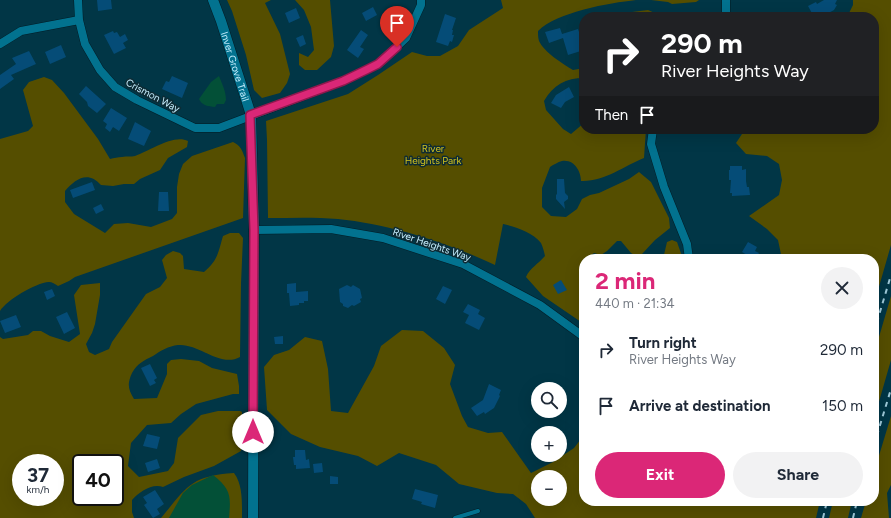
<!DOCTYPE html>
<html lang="en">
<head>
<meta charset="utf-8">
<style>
	:root { --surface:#fff; --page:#f2f2f3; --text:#1f2937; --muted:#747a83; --accent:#db2777 }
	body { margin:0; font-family:Figtree,sans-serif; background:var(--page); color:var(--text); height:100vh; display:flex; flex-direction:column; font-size:15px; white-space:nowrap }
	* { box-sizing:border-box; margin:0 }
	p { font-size:13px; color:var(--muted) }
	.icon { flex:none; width:22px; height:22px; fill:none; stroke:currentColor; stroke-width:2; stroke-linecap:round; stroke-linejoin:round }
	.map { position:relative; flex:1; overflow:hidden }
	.panel { position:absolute; left:579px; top:254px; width:300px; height:252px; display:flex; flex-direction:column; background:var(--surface); border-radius:16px; box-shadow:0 4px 16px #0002 }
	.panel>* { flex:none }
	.hud { position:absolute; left:579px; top:12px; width:300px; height:122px; border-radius:16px; box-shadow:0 4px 16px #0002; background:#202124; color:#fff; overflow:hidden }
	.controls { position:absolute; left:531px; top:382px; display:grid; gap:8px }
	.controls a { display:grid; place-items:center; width:36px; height:36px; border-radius:50%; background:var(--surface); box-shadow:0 4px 16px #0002; font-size:20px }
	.speed { position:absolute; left:12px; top:454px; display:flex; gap:8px; font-size:20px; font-weight:700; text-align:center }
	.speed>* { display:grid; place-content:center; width:52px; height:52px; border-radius:50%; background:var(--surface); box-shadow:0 4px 16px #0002; line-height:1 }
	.speed small { font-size:10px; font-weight:400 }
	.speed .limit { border:2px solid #111; border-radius:6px; background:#fff; color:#111 }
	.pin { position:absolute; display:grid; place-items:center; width:34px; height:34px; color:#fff; margin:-41px -17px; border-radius:50% 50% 50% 0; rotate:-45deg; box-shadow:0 0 4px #0007 }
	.pin .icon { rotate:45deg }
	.me { position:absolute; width:44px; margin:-22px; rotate:0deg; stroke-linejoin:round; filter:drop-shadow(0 0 3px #0008) }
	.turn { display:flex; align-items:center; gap:14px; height:84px; padding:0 16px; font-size:18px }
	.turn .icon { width:52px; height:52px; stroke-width:2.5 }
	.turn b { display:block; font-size:28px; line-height:34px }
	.then { display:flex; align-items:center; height:38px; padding:0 16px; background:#0003; gap:8px; font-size:15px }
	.round { display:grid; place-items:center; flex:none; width:42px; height:42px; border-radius:21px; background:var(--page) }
	.overview { display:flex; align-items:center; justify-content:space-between; height:68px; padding:0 16px }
	h1 { font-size:24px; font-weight:700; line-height:30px; color:var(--accent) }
	.cta { display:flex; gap:8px; margin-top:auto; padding:8px 16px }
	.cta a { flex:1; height:46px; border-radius:24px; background:var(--accent); color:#fff; font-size:16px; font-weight:700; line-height:46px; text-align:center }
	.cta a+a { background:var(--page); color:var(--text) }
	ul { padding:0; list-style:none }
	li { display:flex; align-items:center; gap:12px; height:56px; padding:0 16px }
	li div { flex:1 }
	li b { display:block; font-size:15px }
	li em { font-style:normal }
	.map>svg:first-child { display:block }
</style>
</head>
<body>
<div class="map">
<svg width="891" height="518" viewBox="0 0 891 518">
	<rect width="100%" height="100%" fill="#013646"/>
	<path fill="#554e00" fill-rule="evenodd" d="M 227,0 L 271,0 L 265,3 L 280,34 L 290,74 L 287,83 L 280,93 L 262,98 L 254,90 L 246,55 L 232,11 Z
		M 295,0 L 330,0 L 334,46 L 331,57 L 317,70 L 305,70 L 299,65 L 299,53 L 308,57 L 314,50 L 311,27 L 304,10 Z
		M 501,0 L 636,0 C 609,3 557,12 538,31 C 538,34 538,38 539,41 C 544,52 563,64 573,70 L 584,68 L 584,78 C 566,78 553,85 544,101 L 546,110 L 563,129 L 571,134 L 584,123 L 584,129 L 646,129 L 644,158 C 624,166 604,182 581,181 C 581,171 574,159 562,161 C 558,162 553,165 550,167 L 542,188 L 542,207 L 551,216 L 566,217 L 577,209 L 582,199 L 590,195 L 599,193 L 629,179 L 639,172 L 651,182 L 669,218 L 670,228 L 655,240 L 642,254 L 636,256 L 631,253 L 621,241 L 617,241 L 607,251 L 601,255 L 594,253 L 586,259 L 584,259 L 582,262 L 584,269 L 584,324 L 543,296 L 526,277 C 530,268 538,264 545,256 C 544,252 543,247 541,243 C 532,232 516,227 503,224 L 495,265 C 449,243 388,224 338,219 C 315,217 291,218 268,218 L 267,140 L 266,121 L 348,94 L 378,75 L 412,52 L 427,56 L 440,56 L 458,46 L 469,30 L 503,8 Z
		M 651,0 L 699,0 L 696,2 L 672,4 L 668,2 Z
		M 853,0 L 891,0 L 891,245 L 874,304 L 874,259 L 782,259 L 778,240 L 767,229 L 749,216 L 779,195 L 782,180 L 779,164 L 767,156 L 746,154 L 736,143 L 742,134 L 748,129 L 874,129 L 874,17 L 847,17 L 853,5 Z
		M 648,10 L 664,17 L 630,17 L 632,12 Z
		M 44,77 L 52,80 L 64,93 L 98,139 L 110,159 C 114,158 118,157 122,157 C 127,156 131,157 135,156 C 150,151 173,134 188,141 L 187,147 L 168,158 L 160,170 L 140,179 L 134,184 L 124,184 L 113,186 L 101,185 C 88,170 75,179 65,191 L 65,202 L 74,214 L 105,233 L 114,224 L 128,223 L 151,227 L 172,219 L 177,213 L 177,187 L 179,174 L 183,164 L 192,156 L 233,142 C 241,146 242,150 245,158 L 243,218 L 75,277 L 69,281 L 58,286 C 55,284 52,282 49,282 C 35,283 7,300 0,311 L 0,139 L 28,131 L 33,126 L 23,90 L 29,82 Z
		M 230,233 L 239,233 L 243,238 L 241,284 L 240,357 C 220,368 199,343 178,345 C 169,346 160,351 153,356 C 143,361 138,363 132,373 C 127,384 128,389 134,399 L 157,398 L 167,374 L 167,364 L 171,360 L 181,359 L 199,361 L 212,368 L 237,374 L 239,386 L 239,394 L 233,394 L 196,404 L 181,414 L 171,423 L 147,425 L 131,443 L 128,466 L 139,477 L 168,471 L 174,463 L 178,438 L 201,415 L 218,411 L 240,411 L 242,412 L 242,441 L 241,451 L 214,466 L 184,477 L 163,487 C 152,483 139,492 132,500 L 132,512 L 134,518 L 0,518 L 0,337 L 3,339 L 28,335 L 33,331 L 41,331 L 50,336 L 69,342 L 80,334 L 74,295 L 81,285 L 100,283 L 100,295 L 95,324 L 92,333 L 86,344 L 89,352 L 95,355 L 109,349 L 112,342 L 146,294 L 160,287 L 167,278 L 162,260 L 166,255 L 173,251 L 180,253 L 183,256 L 184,269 L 204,272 C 218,260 218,253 223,236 ZM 21,463 L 55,463 L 55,497 L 21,497 ZM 81,463 L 115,463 L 115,497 L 81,497 Z
		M 672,240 L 677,242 L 683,259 L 663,259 L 667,242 Z
		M 891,296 L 891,360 L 874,419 L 874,354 Z
		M 402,330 L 423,331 L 444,348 L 455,365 L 450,384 L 462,416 L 468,427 L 488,433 L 502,432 L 531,473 L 553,462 L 574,448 L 584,435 L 584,501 L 820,501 L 816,518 L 535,518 L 526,504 L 513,494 L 497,493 L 459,484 L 436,465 L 399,453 L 377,466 L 358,456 L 320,447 L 291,434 L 267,410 L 264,367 L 274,355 L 289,350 L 305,337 L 322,341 L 328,369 L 331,411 L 348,413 L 374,366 L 381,346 ZM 538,477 L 560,477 L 560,499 L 538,499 Z
		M 891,416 L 891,485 L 887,493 L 889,518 L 861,518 L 866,501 L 874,501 L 874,472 Z
		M 234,473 C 243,485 242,503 242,518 L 161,518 C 187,487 190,476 234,473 Z
		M 833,501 L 852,501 L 848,518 L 829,518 Z"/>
	<path fill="#035037" d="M 219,76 C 222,84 226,91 226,100 L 224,104 L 217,104 L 215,107 C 208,106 202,106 199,99 L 211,82 Z
		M 213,475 C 231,489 231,496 229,518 L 169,518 L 183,493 L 192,485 Z"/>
	<path fill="#054c77" d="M 97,0 L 111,0 L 112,9 L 98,11 Z
		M 824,0 L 837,0 L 835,4 L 837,5 L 834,10 L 823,16 L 822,15 L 814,17 L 808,6 L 816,2 L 817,4 Z
		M 373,7 L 377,15 L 366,21 L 362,13 Z
		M 296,8 L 300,18 L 289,23 L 285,13 Z
		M 445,14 L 456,18 L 452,30 L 453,30 L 452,35 L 454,35 L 452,42 L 450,41 L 448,46 L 436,42 Z
		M 560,28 L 562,34 L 578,29 L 582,41 L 584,40 L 584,50 L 568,55 L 563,38 L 549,43 L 545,32 Z
		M 361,30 L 368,35 L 360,47 L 364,49 L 358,58 L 347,50 Z
		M 113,31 L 114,33 L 117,32 L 120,37 L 125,34 L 128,40 L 123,43 L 126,48 L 114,54 L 104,35 Z
		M 303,35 L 306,44 L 300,47 L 296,38 Z
		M 61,45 L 66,57 L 50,64 L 45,52 Z
		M 29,51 L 36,64 L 11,75 L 14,79 L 0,89 L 0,75 L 16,64 L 12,58 Z
		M 172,76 L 188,83 L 182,98 L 162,89 L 166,81 L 169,82 Z
		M 86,86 L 106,104 L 97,113 L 88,106 L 87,102 L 79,94 Z
		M 569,87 L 574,97 L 565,102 L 561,108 L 551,103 L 556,95 Z
		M 111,108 L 127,118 L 119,131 L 113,127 L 110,132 L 105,128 L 107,124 L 103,121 Z
		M 135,122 L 151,131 L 144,146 L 128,139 Z
		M 730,166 L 742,166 L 742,170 L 746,169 L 746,181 L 747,187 L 749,187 L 750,195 L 732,196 L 732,193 L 730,193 L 731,180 L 729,180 L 729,170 L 730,170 Z
		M 557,179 L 564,179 L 565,193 L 568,196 L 568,199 L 564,202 L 565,209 L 556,199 L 556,195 L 557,194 Z
		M 92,182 L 95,190 L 73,198 L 70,190 Z
		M 159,192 L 168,192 L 169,211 L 158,211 Z
		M 101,204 L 104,210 L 96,214 L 93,208 Z
		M 748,242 L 757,247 L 755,251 L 759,253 L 755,259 L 744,259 L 747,255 L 742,252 Z
		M 561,280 L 567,290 L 558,294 L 553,285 Z
		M 296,283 L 296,292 L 308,291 L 308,301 L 304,301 L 304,303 L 299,303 L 299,305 L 290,306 L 289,293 L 287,293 L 287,284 Z
		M 347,285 L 351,287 L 353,285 L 360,289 L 362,298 L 360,299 L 361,302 L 354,306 L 352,305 L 348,308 L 343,306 L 343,304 L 340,302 L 339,289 Z
		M 443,286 L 452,290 L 445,304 L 436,299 Z
		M 52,289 L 55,296 L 47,300 L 44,292 Z
		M 468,304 L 480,310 L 478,314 L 485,318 L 479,330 L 465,323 L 469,315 L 463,312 Z
		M 67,312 L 75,328 L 64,334 L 56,317 Z
		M 16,315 L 21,327 L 5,333 L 0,321 Z
		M 283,336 L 283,344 L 275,344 L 274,337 Z
		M 150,364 L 157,378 L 154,380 L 156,383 L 150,386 L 141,368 Z
		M 489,384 L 501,390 L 499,395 L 500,396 L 494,408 L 485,414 L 484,412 L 477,416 L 471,408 L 483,400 Z
		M 147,434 L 160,437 L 157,449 L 143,446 Z
		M 295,450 L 305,450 L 306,460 L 309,459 L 310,468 L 296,469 L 296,465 L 294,465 L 293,457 L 295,457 Z
		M 157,459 L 160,468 L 148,472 L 145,463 Z
		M 322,463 L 323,472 L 314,473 L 313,464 Z
		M 330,476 L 338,477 L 338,484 L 330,484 Z
		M 415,489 L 438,495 L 435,508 L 421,504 L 422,502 L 412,499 Z
		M 155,490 L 164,504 L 157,509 L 160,514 L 153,518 L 144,505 L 147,503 L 143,497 Z"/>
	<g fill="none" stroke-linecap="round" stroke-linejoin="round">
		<defs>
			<path id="service" d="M 455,518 L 478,511"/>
			<path id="minor" d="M 78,0 L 79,20 L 85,44 L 100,70 L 115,87 L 137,100 L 195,128 L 219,128 L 343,81 L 378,64 L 406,38 L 421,5 L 421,0
				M 726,0 L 726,17
				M 0,44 L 21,31 L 79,20
				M 653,129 L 651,144 L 664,187 L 687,244 L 689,259
				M 254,230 L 331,229 L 383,238 L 463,264 L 540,305 L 584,337"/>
			<g id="tertiary">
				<path id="s1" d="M 213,0 L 221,21 L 251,115 L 254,230 L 253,518"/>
			</g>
		</defs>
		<use href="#service" stroke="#011c25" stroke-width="5"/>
		<use href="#minor" stroke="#011c25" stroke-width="9"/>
		<use href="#tertiary" stroke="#011c25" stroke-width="11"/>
		<use href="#service" stroke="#02728f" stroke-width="4"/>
		<use href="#minor" stroke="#02728f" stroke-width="8"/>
		<use href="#tertiary" stroke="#02728f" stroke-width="10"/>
		<path stroke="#9fcada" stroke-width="2" stroke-dasharray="5 5" stroke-linecap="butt" d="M 874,332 L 891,275
			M 874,445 L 891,389
			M 823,518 L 827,501
			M 853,518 L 857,501"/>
	</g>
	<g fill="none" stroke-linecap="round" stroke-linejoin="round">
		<defs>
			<path id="route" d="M 253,432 L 254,230 L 250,115 L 343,81 L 366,70 L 378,64 L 397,47"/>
		</defs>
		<use href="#route" stroke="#8e194d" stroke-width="10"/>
		<use href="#route" stroke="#db2777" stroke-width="7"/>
	</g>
	<g text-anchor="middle" stroke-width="3" stroke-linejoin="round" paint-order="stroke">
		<g font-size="10" fill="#c4edfd" stroke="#0e2b34">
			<text dy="4" stroke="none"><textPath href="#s1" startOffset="70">Inver Grove Trail</textPath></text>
			<text transform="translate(153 95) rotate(28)" y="4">Crismon Way</text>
			<text transform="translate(432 244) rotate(19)" y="4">River Heights Way</text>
		</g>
		<g font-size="10" fill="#d2c31e" stroke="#0e2b34">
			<text x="433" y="152">River<tspan x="433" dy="12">Heights Park</tspan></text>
		</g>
	</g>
</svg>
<div class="controls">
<a><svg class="icon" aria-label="search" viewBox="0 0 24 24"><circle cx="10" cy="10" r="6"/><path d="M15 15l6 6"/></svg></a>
<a>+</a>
<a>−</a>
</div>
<div class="speed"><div>37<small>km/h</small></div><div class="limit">40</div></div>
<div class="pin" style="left:397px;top:47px;background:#d93025"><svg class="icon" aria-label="arrive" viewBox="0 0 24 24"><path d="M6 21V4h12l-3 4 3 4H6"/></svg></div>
<svg class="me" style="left:253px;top:432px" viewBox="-20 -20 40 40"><circle r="19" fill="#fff"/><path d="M0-13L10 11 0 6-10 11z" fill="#db2777"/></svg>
<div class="hud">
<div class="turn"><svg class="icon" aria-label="right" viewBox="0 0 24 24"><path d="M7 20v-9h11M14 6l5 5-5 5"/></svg><div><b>290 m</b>River Heights Way</div></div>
<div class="then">Then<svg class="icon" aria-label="arrive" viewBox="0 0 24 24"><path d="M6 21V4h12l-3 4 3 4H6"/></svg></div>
</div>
<section class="panel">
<div class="overview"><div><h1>2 min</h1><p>440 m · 21:34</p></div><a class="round"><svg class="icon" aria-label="close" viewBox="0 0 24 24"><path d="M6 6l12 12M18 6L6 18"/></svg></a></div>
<ul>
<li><svg class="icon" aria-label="right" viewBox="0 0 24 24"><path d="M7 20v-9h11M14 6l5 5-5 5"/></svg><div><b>Turn right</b><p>River Heights Way</p></div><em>290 m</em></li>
<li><svg class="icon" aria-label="arrive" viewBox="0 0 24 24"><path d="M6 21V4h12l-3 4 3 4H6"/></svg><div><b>Arrive at destination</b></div><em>150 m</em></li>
</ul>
<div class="cta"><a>Exit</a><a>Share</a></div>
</section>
</div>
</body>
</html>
